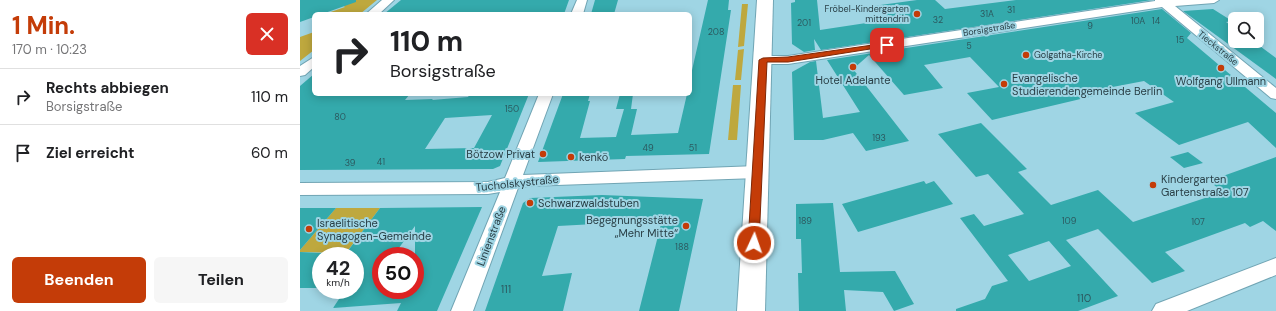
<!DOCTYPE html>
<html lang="de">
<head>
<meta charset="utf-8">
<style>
	:root { --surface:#fff; --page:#f6f6f6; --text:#202124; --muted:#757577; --line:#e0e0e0; --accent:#c43c08 }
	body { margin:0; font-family:"DM Sans",sans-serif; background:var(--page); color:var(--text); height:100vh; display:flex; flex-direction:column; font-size:15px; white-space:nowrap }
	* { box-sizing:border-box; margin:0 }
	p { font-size:13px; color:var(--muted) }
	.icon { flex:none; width:22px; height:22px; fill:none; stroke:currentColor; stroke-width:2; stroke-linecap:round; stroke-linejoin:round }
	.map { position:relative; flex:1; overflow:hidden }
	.details { display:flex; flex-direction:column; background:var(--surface); width:300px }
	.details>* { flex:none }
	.hud { position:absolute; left:12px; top:12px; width:380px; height:84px; border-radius:6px; box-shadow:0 2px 10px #0003; background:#fff; color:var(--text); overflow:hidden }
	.buttons { position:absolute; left:928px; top:12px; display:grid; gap:8px }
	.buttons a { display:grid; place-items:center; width:36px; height:36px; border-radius:6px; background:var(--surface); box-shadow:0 2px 10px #0003; font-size:20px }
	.speed { position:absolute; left:12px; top:247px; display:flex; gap:8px; font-size:20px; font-weight:700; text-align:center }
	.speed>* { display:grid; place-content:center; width:52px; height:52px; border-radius:50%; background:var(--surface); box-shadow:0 2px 10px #0003; line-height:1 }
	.speed small { font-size:10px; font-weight:400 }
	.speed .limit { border:6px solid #d22; background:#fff; color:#111 }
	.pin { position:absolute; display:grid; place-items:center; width:34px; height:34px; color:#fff; margin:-17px; border-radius:8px; box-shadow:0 2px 6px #0006 }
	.me { position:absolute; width:44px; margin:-22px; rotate:3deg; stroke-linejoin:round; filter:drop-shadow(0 0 3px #0008) }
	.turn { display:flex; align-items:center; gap:14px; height:84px; padding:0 12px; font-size:18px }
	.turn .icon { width:52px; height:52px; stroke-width:2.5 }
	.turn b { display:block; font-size:28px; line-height:34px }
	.round { display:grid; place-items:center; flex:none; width:42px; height:42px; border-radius:6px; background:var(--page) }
	.summary { display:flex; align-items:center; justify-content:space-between; height:68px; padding:0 12px }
	h1 { font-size:24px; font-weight:700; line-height:30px; color:var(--accent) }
	.cta { display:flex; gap:8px; margin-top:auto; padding:8px 12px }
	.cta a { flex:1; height:46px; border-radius:6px; background:var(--accent); color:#fff; font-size:16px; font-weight:700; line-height:46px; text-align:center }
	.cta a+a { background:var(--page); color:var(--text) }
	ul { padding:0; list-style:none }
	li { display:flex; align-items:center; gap:12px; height:56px; padding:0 12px; border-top:1px solid var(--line) }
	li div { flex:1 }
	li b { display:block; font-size:15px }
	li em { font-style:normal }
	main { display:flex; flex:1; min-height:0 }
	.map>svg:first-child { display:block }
</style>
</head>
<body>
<main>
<section class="details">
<div class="summary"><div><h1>1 Min.</h1><p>170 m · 10:23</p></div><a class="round" style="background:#d93025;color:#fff"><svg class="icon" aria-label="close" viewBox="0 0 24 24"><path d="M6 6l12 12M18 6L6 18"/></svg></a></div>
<ul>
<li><svg class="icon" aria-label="right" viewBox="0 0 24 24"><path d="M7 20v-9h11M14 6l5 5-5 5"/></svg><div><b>Rechts abbiegen</b><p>Borsigstraße</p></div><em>110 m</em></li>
<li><svg class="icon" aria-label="arrive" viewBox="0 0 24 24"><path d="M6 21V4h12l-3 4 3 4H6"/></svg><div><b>Ziel erreicht</b></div><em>60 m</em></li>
</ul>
<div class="cta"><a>Beenden</a><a>Teilen</a></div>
</section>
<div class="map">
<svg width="976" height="311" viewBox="0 0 976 311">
	<rect width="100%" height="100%" fill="#9fd5e4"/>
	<path fill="#bea83e" d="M 35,0 L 77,0 L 60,14 L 25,14 L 45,7 Z
		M 442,4 L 448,4 L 444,46 L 438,47 Z
		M 14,32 L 14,50 L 0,61 L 0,37 Z
		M 444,49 L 441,80 L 435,80 L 438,50 Z
		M 433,85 L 441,85 L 437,140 L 428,140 Z
		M 36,208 L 80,208 L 46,253 L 0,252 L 0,250 Z"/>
	<path fill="#34aaac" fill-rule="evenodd" d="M 0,0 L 56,0 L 56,2 L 22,14 L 14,14 L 14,17 L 0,22 Z
		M 101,0 L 269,0 L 264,14 L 84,14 Z
		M 295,0 L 318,0 L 314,14 L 291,14 Z
		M 408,0 L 429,0 L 428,10 L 431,10 L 409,154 L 326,156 L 325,159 L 238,162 L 263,94 L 290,94 L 288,101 L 290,101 L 280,138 L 316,137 L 324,109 L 337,109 L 331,135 L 378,133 L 387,94 L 390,94 L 390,79 Z
		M 495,0 L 517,0 L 520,30 L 586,20 L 573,6 L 617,0 L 635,0 L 645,9 L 716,0 L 852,0 L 521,50 L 514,39 L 515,50 L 504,52 L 492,44 L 491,3 L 495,2 Z
		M 862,9 L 891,33 L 887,38 L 976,113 L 976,148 L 948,122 L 879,145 L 835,113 L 874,102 L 844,81 L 802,89 L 806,93 L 692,120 L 667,93 L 699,87 L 670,57 L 624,65 L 643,88 L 604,95 L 569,55 L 553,69 L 609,141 L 566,151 L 553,133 L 523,140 L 494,140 L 492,72 L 510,62 L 516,61 L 523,118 L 560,112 L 527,60 Z
		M 913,9 L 932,21 L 926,22 L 935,28 L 935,41 L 953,41 L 976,58 L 976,79 L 883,11 Z
		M 14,74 L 14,94 L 110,94 L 105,100 L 133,99 L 132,100 L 168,97 L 170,94 L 229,94 L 200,166 L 193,169 L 0,170 L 0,86 ZM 192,115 L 174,148 L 125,149 L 145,118 Z
		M 320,94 L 333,94 L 331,109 L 316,109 Z
		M 681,123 L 727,169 L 718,172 L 751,205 L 798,190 L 833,222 L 923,192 L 909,181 L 976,157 L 976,231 L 963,221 L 950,227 L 945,223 L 865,252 L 885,271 L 852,283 L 798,229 L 766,240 L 818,296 L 778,311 L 656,311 L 656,309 L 685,299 L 692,286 L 708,281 L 660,218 L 674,214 L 684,226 L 724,214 L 688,174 L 676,177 L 638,134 ZM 749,241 L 771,266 L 729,281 L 708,255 Z
		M 888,152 L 903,163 L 884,168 L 870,157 Z
		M 624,181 L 626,184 L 634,181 L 653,204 L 558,232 L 542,204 Z
		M 302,195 L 403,199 L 379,311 L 339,311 L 361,224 L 295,224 L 258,226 L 242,276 L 272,273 L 263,311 L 185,311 L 223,203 L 230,198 Z
		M 533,203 L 540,272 L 595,271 L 614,304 L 594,311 L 583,292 L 544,290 L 546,311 L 499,311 L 498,273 L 502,273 L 501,239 L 496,239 L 496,204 Z
		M 182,207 L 137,311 L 97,311 L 101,303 L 33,308 L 45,290 L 55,290 L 55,256 L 44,256 L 80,208 ZM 115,226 L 115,290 L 81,290 L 81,256 L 93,256 Z
		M 0,208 L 36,208 L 0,250 Z
		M 0,252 L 21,253 L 21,288 L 0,288 Z"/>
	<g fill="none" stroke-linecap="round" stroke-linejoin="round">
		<defs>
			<path id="street" d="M 82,0 L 94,0 L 79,14 L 66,14 Z
				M 277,0 L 287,0 L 283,14 L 271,14 Z
				M 855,0 L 919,0 L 914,3 L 875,6 L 976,88 L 976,99 L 971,98 L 862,7 L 488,64 L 463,64 L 457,60 L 463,56 L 488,56 L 855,1 Z
				M 14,57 L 14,67 L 5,75 L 0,76 L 0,66 Z
				M 239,94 L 253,94 L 223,175 L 457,166 L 463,168 L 465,172 L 463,176 L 457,178 L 228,186 L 218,188 L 173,311 L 151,311 L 200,192 L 188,194 L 0,195 L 0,183 L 188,182 L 205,178 Z
				M 976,258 L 976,275 L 887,311 L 852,311 L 856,304 Z"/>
			<path id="secondary" d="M 457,0 L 473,0 L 465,311 L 437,311 Z"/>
		</defs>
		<use href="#street" stroke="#71a5b4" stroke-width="2"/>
		<use href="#secondary" stroke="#71a5b4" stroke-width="2"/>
		<use href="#street" fill="#fff" fill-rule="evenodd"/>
		<use href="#secondary" fill="#fff" fill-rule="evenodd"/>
	</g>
	<path fill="#c43c08" stroke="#7f2705" d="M 587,43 L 589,43 L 589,46 L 488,62 L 467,62 L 459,243 L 454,248 L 450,246 L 448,243 L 459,60 L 463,58 L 488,57 Z"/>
	<g fill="#c43c08" stroke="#9fd5e4" stroke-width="1.5">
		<circle cx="617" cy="14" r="4"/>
		<circle cx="726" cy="55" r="4"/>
		<circle cx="553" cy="67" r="4"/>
		<circle cx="921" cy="68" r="4"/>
		<circle cx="704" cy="84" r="4"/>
		<circle cx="243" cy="154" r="4"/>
		<circle cx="271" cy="157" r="4"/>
		<circle cx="853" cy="185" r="4"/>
		<circle cx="230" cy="203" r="4"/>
		<circle cx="386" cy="226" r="4"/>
		<circle cx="9" cy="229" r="4"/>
	</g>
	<g text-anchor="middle" stroke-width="4" stroke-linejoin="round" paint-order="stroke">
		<g font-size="9" fill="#293f46" stroke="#9fd5e4" text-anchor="end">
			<text x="609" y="12">Fröbel-Kindergarten<tspan x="609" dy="10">mittendrin</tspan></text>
			<text x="734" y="58" text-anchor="start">Golgatha-Kirche</text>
		</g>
		<g font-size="9" fill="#2c5a60">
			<text x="711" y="13">31</text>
			<text x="687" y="17">31A</text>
			<text x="638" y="23">32</text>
			<text x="838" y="24">10A</text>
			<text x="856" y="24">14</text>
			<text x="504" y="26">201</text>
			<text x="790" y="29">9</text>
			<text x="416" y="35">208</text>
			<text x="880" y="43">15</text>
			<text x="669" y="49">5</text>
			<text x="212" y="112">150</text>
			<text x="40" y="120">80</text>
			<text x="579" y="141">193</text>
			<text x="348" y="151">49</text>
			<text x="393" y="151">51</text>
			<text x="81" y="165">41</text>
			<text x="50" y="166">39</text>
			<text x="505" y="224">189</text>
			<text x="769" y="224">109</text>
			<text x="898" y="225">107</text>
			<text x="382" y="250">188</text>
		</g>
		<g font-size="9" fill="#293f46" stroke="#9fd5e4">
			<text transform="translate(689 29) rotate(-9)" y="3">Borsigstraße</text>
			<text transform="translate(918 48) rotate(39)" y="3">Tieckstraße</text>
		</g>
		<g font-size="11" fill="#293f46" stroke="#9fd5e4" text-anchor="start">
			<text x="712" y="82">Evangelische<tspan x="712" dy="13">Studierendengemeinde Berlin</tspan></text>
			<text x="553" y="84" text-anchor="middle">Hotel Adelante</text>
			<text x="921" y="85" text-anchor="middle">Wolfgang Ullmann</text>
			<text x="235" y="158" text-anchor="end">Bötzow Privat</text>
			<text x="279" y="161">kenkō</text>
			<text x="861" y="183">Kindergarten<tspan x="861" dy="13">Gartenstraße 107</tspan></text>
			<text x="238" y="207">Schwarzwaldstuben</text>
			<text x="378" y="224" text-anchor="end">Begegnungsstätte<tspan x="378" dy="13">„Mehr Mitte“</tspan></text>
			<text x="17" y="227">Israelitische<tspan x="17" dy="13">Synagogen-Gemeinde</tspan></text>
		</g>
		<g font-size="11" fill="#293f46" stroke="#9fd5e4">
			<text transform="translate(217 183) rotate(-6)" y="4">Tucholskystraße</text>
			<text transform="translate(191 236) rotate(-69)" y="4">Linienstraße</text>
		</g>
		<g font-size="11" fill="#2c5a60">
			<text x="206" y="293">111</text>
			<text x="784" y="302">110</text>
		</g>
	</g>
</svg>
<div class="buttons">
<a><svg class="icon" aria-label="search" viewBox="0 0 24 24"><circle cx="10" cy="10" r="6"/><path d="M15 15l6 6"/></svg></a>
</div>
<div class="speed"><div>42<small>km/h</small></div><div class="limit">50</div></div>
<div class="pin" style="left:587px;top:45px;background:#d93025"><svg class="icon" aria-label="arrive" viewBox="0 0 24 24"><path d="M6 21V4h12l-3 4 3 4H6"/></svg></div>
<svg class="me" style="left:454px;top:243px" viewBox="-20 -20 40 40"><circle r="17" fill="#c43c08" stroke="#fff" stroke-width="3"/><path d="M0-11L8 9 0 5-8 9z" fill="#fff"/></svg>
<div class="hud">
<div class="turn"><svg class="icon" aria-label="right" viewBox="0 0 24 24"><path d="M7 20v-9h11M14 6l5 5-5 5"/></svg><div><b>110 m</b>Borsigstraße</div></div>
</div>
</div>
</main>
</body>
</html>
